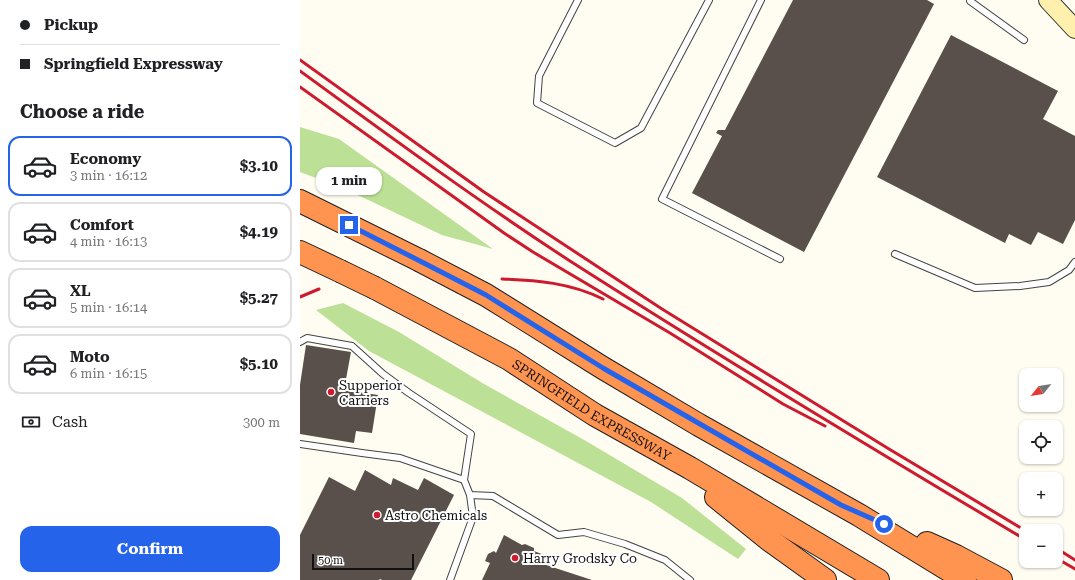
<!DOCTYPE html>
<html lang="en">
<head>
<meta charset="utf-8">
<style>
  body { margin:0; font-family:"Roboto Serif",serif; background:#f2f2f2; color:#202124; height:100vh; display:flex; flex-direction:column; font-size:15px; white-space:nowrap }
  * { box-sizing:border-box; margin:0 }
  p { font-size:13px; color:#757577 }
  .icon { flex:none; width:22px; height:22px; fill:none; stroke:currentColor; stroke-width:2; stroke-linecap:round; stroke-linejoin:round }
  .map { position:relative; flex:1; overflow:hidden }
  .drawer { display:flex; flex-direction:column; background:#fff; width:300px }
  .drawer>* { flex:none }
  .banner { display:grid; align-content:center; height:88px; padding:0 20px; background:#fff }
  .needle { width:26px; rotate:240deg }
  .controls { position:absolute; left:719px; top:368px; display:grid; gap:8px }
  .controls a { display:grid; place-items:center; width:44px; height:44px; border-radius:8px; background:#fff; box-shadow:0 1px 3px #0004; font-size:20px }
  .scale { position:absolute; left:12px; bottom:10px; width:102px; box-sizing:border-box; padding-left:4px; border:2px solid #101010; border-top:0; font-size:11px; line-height:14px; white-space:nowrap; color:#101010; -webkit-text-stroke:3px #fff; paint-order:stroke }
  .end { position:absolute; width:18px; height:18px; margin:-9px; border:5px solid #2563eb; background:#fff; box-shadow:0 0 0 2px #fff }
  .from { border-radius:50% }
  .bubble { position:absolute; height:28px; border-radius:12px; background:#fff; box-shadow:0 1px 3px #0004; font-size:13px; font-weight:700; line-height:28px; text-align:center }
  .banner b { display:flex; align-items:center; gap:14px; height:38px; font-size:15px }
  .banner b+b { border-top:1px solid #e0e0e0 }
  .banner i { width:10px; height:10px; background:#202124 }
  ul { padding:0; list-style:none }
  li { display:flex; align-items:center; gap:12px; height:60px; margin:0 8px 6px; padding:0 12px; border:2px solid #e0e0e0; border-radius:12px }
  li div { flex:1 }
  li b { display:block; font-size:15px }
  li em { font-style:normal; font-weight:700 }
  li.current { border-color:#2563eb }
  li>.icon { width:36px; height:36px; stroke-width:1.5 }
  h2 { padding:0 20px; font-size:18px; line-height:48px }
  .pay { display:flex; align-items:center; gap:10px; height:44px; padding:0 20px; font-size:15px }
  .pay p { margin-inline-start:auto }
  .action { display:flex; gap:8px; margin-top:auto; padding:8px 20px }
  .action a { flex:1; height:46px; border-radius:12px; background:#2563eb; color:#fff; font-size:16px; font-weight:700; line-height:46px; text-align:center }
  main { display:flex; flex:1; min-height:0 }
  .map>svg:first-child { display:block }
  .forest { fill:#bce095 }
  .building { fill:#594f4b }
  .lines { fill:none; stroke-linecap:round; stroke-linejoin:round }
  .service-casing { stroke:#434343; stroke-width:8 }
  .secondary-casing { stroke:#323232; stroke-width:20 }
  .motorway-casing { stroke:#212121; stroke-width:24 }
  .service { stroke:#fff; stroke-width:6 }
  .secondary { stroke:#fff0ad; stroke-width:18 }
  .motorway { stroke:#ff9350; stroke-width:22 }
  .rail { stroke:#cd1a2f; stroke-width:3 }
  .motorway-bridge-casing { stroke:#212121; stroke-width:24; stroke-linecap:butt }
  .motorway-bridge { stroke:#ff9350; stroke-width:22 }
  .route { stroke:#2563eb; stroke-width:5 }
  .poi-dot { fill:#cd1a2f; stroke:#fff; stroke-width:1.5 }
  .labels { text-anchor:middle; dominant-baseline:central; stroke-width:4; stroke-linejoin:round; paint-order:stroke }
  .poi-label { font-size:13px; fill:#101010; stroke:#fff; text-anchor:start }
  .street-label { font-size:13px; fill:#101010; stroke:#fff }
</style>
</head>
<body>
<main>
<section class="drawer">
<div class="banner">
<b><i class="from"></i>Pickup</b>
<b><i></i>Springfield Expressway</b>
</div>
<h2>Choose a ride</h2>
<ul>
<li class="current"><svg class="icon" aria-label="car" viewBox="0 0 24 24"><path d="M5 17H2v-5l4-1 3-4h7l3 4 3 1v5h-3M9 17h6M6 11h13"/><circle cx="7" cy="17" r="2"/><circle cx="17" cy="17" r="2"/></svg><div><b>Economy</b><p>3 min · 16:12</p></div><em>$3.10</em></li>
<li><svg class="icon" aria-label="car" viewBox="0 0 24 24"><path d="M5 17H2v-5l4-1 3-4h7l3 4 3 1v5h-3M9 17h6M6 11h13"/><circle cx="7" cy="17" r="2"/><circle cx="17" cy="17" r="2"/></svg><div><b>Comfort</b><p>4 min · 16:13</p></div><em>$4.19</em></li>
<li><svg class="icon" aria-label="car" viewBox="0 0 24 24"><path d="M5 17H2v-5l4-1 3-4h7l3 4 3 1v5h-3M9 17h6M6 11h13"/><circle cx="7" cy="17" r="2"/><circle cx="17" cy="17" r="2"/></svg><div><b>XL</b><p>5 min · 16:14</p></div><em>$5.27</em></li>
<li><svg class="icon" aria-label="car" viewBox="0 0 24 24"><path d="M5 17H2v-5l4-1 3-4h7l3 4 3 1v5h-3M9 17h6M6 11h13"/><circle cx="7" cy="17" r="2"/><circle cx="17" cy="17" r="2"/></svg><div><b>Moto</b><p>6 min · 16:15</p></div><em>$5.10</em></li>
</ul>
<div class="pay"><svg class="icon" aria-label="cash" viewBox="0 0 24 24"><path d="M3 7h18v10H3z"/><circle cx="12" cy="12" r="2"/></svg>Cash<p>300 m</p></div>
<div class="action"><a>Confirm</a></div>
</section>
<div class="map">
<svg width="775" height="580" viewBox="0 0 775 580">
  <rect width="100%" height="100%" fill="#fffcf2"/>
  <path class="forest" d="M0,127L39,139L193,249L142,235L43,188L0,172Z
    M43,303L99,332L184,384L286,441L382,498L446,549L438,559L351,502L69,351L16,310Z"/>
  <path class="building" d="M493,0H627L634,4L504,252L392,193L422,136L416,133L418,130H425Z
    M651,35L758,91L743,119L775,136V220L763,244L738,232L731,245L709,234L705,243L577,177Z
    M6,345L51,352L44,390L78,395L72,433L56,431L54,443L0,434V385Z
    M65,470L91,485L93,478L118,490L124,478L154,495L111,580H82L80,579L79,580H0V535L29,477L55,491Z
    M204,535L222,545L225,544L234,548V551L244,555L240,563L292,580H182L190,563L185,561L188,554L194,551L196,553Z"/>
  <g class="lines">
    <g class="service-casing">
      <path id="service" d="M278,0L239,76L237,103L315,143L341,128L409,0
        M461,0L362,199L480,259
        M670,0V1L724,40
        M595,254L675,288L720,286L749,282L769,270L775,262
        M0,342L7,338L52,346L83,374L109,393L171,434L164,480
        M0,444L62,453L100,458L164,480L170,495L173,517L150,580
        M170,495L193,496L258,535L284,532L325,544L365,560L390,580"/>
    </g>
    <g class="secondary-casing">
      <path id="secondary" d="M748,0L775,29"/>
    </g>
    <g class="motorway-casing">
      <g id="motorway">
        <path d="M0,201L119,260"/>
        <path d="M0,252L40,271"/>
        <path d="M163,283L186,295L303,368L399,425L559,515L665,580"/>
        <path id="s1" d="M75,288L209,359L295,415L390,468L578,580"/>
        <path d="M416,497L468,539L525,580"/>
        <path d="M627,543L656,556L701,580"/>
      </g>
    </g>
    <use href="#service" class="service"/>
    <use href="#secondary" class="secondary"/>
    <use href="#motorway" class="motorway"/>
    <path class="rail" d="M0,60L184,192L362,309L589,449L726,531
      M0,71C89,136 178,201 270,261C420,357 573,449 726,540
      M0,87L158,200L204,233L233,252L370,333L483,404L525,426
      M202,279C236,280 271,283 303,299
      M0,297L19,289
      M756,548L775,560
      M756,558L775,569"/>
    <g class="motorway-bridge-casing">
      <path id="motorway-bridge" d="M119,260L163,283
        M40,271L75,288"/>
    </g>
    <use href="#motorway-bridge" class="motorway-bridge"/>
  </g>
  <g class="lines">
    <path class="route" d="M49,225L118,260L186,295L303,368L400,424L541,505L584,524"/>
  </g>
  <g class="poi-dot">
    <circle cx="31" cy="392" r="4"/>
    <circle cx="77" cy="515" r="4"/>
    <circle cx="215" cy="558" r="4"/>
  </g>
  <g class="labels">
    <g class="poi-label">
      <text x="39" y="385">Supperior<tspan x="39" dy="15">Carriers</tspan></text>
      <text x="85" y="515">Astro Chemicals</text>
      <text x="223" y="558">Harry Grodsky Co</text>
    </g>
    <g class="street-label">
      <text stroke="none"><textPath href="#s1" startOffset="249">SPRINGFIELD EXPRESSWAY</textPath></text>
    </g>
  </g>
</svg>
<div class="controls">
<a><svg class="needle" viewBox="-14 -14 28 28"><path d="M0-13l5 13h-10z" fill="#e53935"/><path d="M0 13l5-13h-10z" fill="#757577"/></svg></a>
<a><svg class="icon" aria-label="locate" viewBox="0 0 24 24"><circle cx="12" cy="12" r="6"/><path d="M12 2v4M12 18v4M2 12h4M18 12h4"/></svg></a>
<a>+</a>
<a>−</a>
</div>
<div class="scale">50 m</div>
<i class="end from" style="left:584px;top:524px"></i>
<i class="end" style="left:49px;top:225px"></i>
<div class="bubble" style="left:16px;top:167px;width:66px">1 min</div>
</div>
</main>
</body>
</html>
